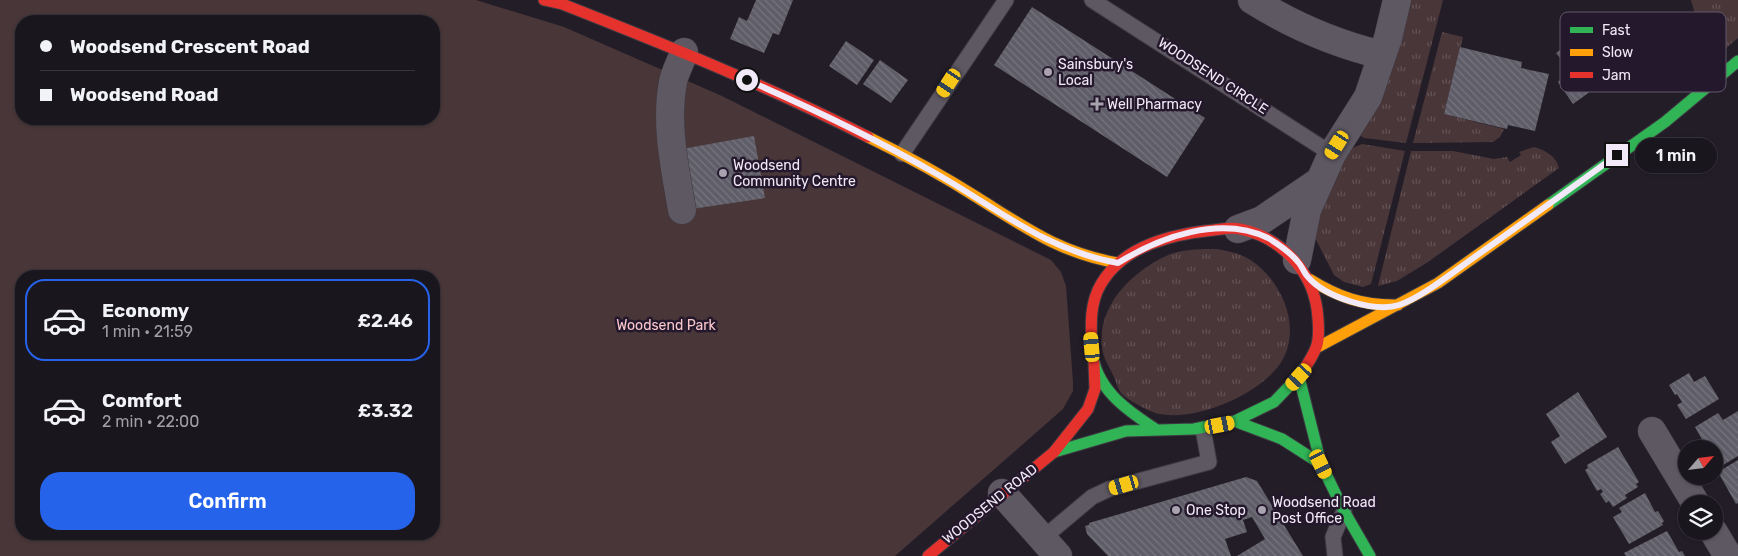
<!DOCTYPE html>
<html lang="en">
<head>
<meta charset="utf-8">
<style>
  body { margin:0; font-family:Rubik,sans-serif; background:#27232b; color:#f1f3f6; height:100vh; display:flex; flex-direction:column; font-size:19px; white-space:nowrap }
  * { box-sizing:border-box; margin:0 }
  p { font-size:16px; color:#9f9fa4 }
  .icon { flex:none; width:28px; height:28px; fill:none; stroke:currentColor; stroke-width:2; stroke-linecap:round; stroke-linejoin:round }
  .map { position:relative; flex:1; overflow:hidden }
  .details { position:absolute; left:15px; top:270px; width:425px; height:270px; display:flex; flex-direction:column; background:#1a161e; border-radius:20px; box-shadow:0 1px 4px #0004,0 0 0 1px #38353c }
  .details>* { flex:none }
  .hud { position:absolute; left:15px; top:15px; width:425px; height:110px; border-radius:20px; box-shadow:0 1px 4px #0004,0 0 0 1px #38353c; display:grid; align-content:center; height:110px; padding:0 25px; background:#1a161e }
  .needle { width:32px; rotate:62deg }
  .controls { position:absolute; left:1678px; top:440px; display:grid; gap:10px }
  .controls a { display:grid; place-items:center; width:45px; height:45px; border-radius:50%; background:#1a161e; box-shadow:0 1px 4px #0004,0 0 0 1px #38353c; font-size:25px }
  .end { position:absolute; width:22px; height:22px; margin:-11px; border:6px solid #f1e9f7; background:#111; box-shadow:0 0 0 2px #111 }
  .from { border-radius:50% }
  .bubble { position:absolute; height:35px; border-radius:18px; background:#1a161e; box-shadow:0 1px 4px #0004,0 0 0 1px #38353c; font-size:16px; font-weight:600; line-height:35px; text-align:center }
  .car { position:absolute; width:15px; height:30px; margin:-15px -8px; border-radius:6px; box-shadow:0 0 4px 1px #0007; background:linear-gradient(#f5c518 24%,#345 0 40%,#f5c518 0 76%,#345 0 86%,#f5c518 0) }
  .hud b { display:flex; align-items:center; gap:18px; height:48px; font-size:19px }
  .hud b+b { border-top:1px solid #38353c }
  .hud i { width:12px; height:12px; background:#f1f3f6 }
  ul { padding:9px 0 0; list-style:none }
  li { display:flex; align-items:center; gap:15px; height:82px; margin:0 10px 8px; padding:0 15px; border:2px solid transparent; border-radius:20px }
  li div { flex:1 }
  li b { display:block; font-size:19px }
  li em { font-style:normal; font-weight:600 }
  li.selected { border-color:#2563eb }
  li>.icon { width:45px; height:45px; stroke-width:1.5 }
  .action { display:flex; gap:10px; margin-top:auto; padding:10px 25px }
  .action a { flex:1; height:58px; border-radius:20px; background:#2563eb; color:#fff; font-size:20px; font-weight:600; line-height:58px; text-align:center }
  .map>svg:first-child { display:block }
  .grass { fill:url(#grass-tufts) }
  .green { fill:#493638; fill-rule:evenodd }
  .building { fill:url(#building-back-hatch) }
  .lines { fill:none; stroke-linecap:round; stroke-linejoin:round }
  .lane-casing { stroke:#3e3a42; stroke-width:17 }
  .street-casing { stroke:#3e3a42; stroke-width:29 }
  .fast-casing { stroke:#3e3a42; stroke-width:13 }
  .slow-casing { stroke:#3e3a42; stroke-width:13 }
  .jam-casing { stroke:#3e3a42; stroke-width:13 }
  .lane { stroke:#5e5862; stroke-width:15 }
  .street { stroke:#5e5862; stroke-width:28 }
  .fast { stroke:#30b455; stroke-width:11 }
  .slow { stroke:#ff9f0a; stroke-width:11 }
  .jam { stroke:#e5322d; stroke-width:11 }
  .route { stroke:#f1e9f7; stroke-width:6 }
  .poi-dot { fill:#a9a2af; stroke:#24182d; stroke-width:2 }
  .labels { text-anchor:middle; dominant-baseline:central; stroke-width:5; stroke-linejoin:round; paint-order:stroke }
  .poi-label { font-size:14px; fill:#f1e9f7; stroke:#24182d; text-anchor:start }
  .street-label { font-size:14px; fill:#f1e9f7; stroke:#24182d }
  .park-label { font-size:14px; fill:#fac8cb; stroke:#24182d }
  .key { fill:#24182d; stroke:#62576a; stroke-width:1 }
  .key-label { font-size:14px; fill:#f1e9f7 }
</style>
</head>
<body>
<div class="map">
<svg width="1738" height="556" viewBox="0 0 1738 556">
  <defs>
    <pattern id="grass-tufts" width="24" height="20" patternUnits="userSpaceOnUse" patternTransform="scale(1.25)"><rect width="24" height="20" fill="#493638"/><path d="M3 7l-1-3M5 7V3M7 7l1-3M15 17l-1-3M17 17v-4M19 17l1-3" fill="none" stroke="#645356"/></pattern>
    <pattern id="building-back-hatch" width="6" height="6" patternUnits="userSpaceOnUse" patternTransform="scale(1.25)"><rect width="6" height="6" fill="#5f5d67"/><path d="M-1 5l2 2M0 0l6 6M5-1l2 2" fill="none" stroke="#76747e"/></pattern>
  </defs>
  <rect width="100%" height="100%" fill="#231d28"/>
  <path class="grass" d="M1404,0H1443L1406,143L1364,138L1359,135Z
    M1691,0H1738V38L1709,62Z
    M1442,32L1463,37L1444,114L1504,129L1500,137L1493,142L1413,143Z
    M1362,144L1405,151L1371,284L1363,287L1344,282L1334,275L1311,230L1316,209L1350,149Z
    M1534,147C1545,150 1556,156 1559,168L1428,262L1397,281L1378,286L1411,151H1453L1494,159L1507,157L1510,162L1521,155L1519,152Z
    M1217,249C1229,251 1242,254 1252,261C1283,282 1303,330 1280,364C1258,395 1197,421 1159,414C1152,413 1128,400 1123,395C1118,391 1116,380 1113,375C1109,366 1102,356 1102,347C1097,305 1133,271 1168,255C1183,249 1201,249 1217,249Z"/>
  <path class="green" d="M0,0H476L564,27L722,96L1051,260L1061,272L1066,286L1073,382V391L1063,409L895,556H0ZM21,21H434V119H21ZM21,276H434V534H21Z"/>
  <path class="building" d="M756,0H793L779,35L773,33L764,53L730,39L739,17L747,21Z
    M1032,7L1205,118L1167,177L994,65Z
    M1663,12L1675,44L1634,59L1622,27Z
    M1590,23L1599,34L1605,29L1622,51L1617,54L1623,62L1620,64L1623,68L1573,104L1558,82L1567,73L1562,66L1565,64L1556,53L1573,41L1571,38Z
    M846,41L874,60L857,85L829,66Z
    M1460,47L1522,62L1521,68L1549,74L1535,131L1508,125L1507,129L1444,114Z
    M880,60L908,80L891,103L863,84Z
    M754,136L765,198L692,209L682,149Z
    M1689,373L1694,382L1705,376L1719,399L1686,419L1677,405L1682,402L1677,394L1675,395L1669,385Z
    M1578,392L1607,437L1565,464L1551,442L1560,436L1546,414Z
    M1738,411V456L1720,467L1714,462V449H1710L1706,442L1704,443L1695,427L1718,413L1723,420Z
    M1618,447L1639,482L1636,484L1638,487L1625,495L1627,498L1613,507L1609,501L1606,503L1600,494L1603,492L1601,489L1597,491L1585,470L1588,468L1587,465Z
    M1738,460V503L1736,504L1718,472Z
    M1246,477L1257,481L1303,556H1237L1265,539L1252,517L1243,520L1247,532L1225,539L1231,556H1108L1087,534L1085,526L1089,525V523Z
    M1645,493L1655,512L1658,511L1664,521L1662,523L1663,525L1629,544L1613,517L1622,512L1619,508Z
    M1667,531L1679,552L1682,551L1685,556H1626L1624,553Z"/>
  <g class="lines">
    <g class="lane-casing">
      <path id="lane" d="M1092,0L1332,154
        M902,154L1006,0
        M1042,539L1092,497L1109,489L1209,462L1203,429
        M1335,556L1333,537L1344,511"/>
    </g>
    <g class="street-casing">
      <path id="street" d="M1252,0C1292,25 1336,44 1382,55
        M682,210C675,168 665,125 673,82C675,72 681,62 684,52
        M1238,229L1262,220L1318,182
        M1297,260L1307,210L1332,154L1368,97L1388,38L1397,0
        M1652,431L1696,504
        M1002,493L1058,556
        M1713,531L1728,556"/>
    </g>
    <g class="fast-casing">
      <path id="fast" d="M1548,205L1665,122L1738,61
        M1092,350C1095,388 1125,409 1154,428
        M1299,377L1321,464L1344,511L1370,556
        M1237,422L1282,439L1321,464
        M1054,452L1126,431L1194,429L1235,421L1274,402L1300,375"/>
    </g>
    <g class="slow-casing">
      <path id="slow" d="M868,137C905,155 942,175 978,198C1026,228 1060,253 1118,263
        M1309,279C1338,297 1363,306 1398,305
        M1318,347L1438,283L1548,205"/>
    </g>
    <g class="jam-casing">
      <path id="jam" d="M544,0L562,4C666,45 768,86 868,137
        M1092,350C1091,328 1089,304 1101,284C1124,245 1173,234 1214,230C1222,229 1232,227 1240,229C1280,237 1311,269 1317,309C1321,342 1319,348 1300,375
        M928,556L1054,452L1088,409L1095,389L1094,363"/>
    </g>
    <use href="#lane" class="lane"/>
    <use href="#street" class="street"/>
    <use href="#fast" class="fast"/>
    <use href="#slow" class="slow"/>
    <use href="#jam" class="jam"/>
  </g>
  <g class="lines">
    <path class="route" d="M747,80C811,108 874,138 935,173C997,208 1045,250 1118,263C1160,237 1220,215 1268,238C1277,243 1292,254 1298,262C1302,266 1304,273 1308,277C1325,297 1375,313 1399,305C1421,298 1456,270 1476,256C1523,223 1570,189 1617,155"/>
  </g>
  <g class="poi-dot">
    <circle cx="1048" cy="72" r="5"/>
    <path d="M1094.5 96.5h5v5h5v5h-5v5h-5v-5h-5v-5h5z"/>
    <circle cx="723" cy="173" r="5"/>
    <circle cx="1176" cy="510" r="5"/>
    <circle cx="1262" cy="510" r="5"/>
  </g>
  <g class="labels">
    <g class="poi-label">
      <text x="1058" y="64">Sainsbury's<tspan x="1058" dy="16">Local</tspan></text>
      <text x="1107" y="104">Well Pharmacy</text>
      <text x="733" y="165">Woodsend<tspan x="733" dy="16">Community Centre</tspan></text>
      <text x="1272" y="502">Woodsend Road<tspan x="1272" dy="16">Post Office</tspan></text>
      <text x="1186" y="510">One Stop</text>
    </g>
    <g class="street-label">
      <text transform="translate(1213 76) rotate(33)">WOODSEND CIRCLE</text>
      <text transform="translate(990 504) rotate(-39)">WOODSEND ROAD</text>
    </g>
    <g class="park-label">
      <text x="666" y="325">Woodsend Park</text>
    </g>
  </g>
  <rect x="1560" y="12" width="166" height="80" rx="8" class="key"/>
  <rect x="1570" y="27" width="23" height="6" fill="#30b455"/>
  <rect x="1570" y="49" width="23" height="7" fill="#ff9f0a"/>
  <rect x="1570" y="72" width="23" height="6" fill="#e5322d"/>
  <g class="key-label">
    <text x="1602" y="35">Fast</text>
    <text x="1602" y="57">Slow</text>
    <text x="1602" y="80">Jam</text>
  </g>
</svg>
<div class="controls">
<a><svg class="needle" viewBox="-14 -14 28 28"><path d="M0-13l5 13h-10z" fill="#e53935"/><path d="M0 13l5-13h-10z" fill="#9f9fa4"/></svg></a>
<a><svg class="icon" aria-label="layers" viewBox="0 0 24 24"><path d="M12 4l9 5-9 5-9-5zM3 14l9 5 9-5"/></svg></a>
</div>
<i class="end from" style="left:747px;top:80px"></i>
<i class="end" style="left:1617px;top:155px"></i>
<div class="bubble" style="left:1635px;top:138px;width:82px">1 min</div>
<i class="car" style="left:949px;top:83px;rotate:213deg"></i>
<i class="car" style="left:1337px;top:145px;rotate:212deg"></i>
<i class="car" style="left:1092px;top:347px;rotate:355deg"></i>
<i class="car" style="left:1299px;top:377px;rotate:222deg"></i>
<i class="car" style="left:1220px;top:425px;rotate:79deg"></i>
<i class="car" style="left:1321px;top:464px;rotate:154deg"></i>
<i class="car" style="left:1124px;top:485px;rotate:254deg"></i>
<div class="hud">
<b><i class="from"></i>Woodsend Crescent Road</b>
<b><i></i>Woodsend Road</b>
</div>
<section class="details">
<ul>
<li class="selected"><svg class="icon" aria-label="car" viewBox="0 0 24 24"><path d="M5 17H2v-5l4-1 3-4h7l3 4 3 1v5h-3M9 17h6M6 11h13"/><circle cx="7" cy="17" r="2"/><circle cx="17" cy="17" r="2"/></svg><div><b>Economy</b><p>1 min · 21:59</p></div><em>£2.46</em></li>
<li><svg class="icon" aria-label="car" viewBox="0 0 24 24"><path d="M5 17H2v-5l4-1 3-4h7l3 4 3 1v5h-3M9 17h6M6 11h13"/><circle cx="7" cy="17" r="2"/><circle cx="17" cy="17" r="2"/></svg><div><b>Comfort</b><p>2 min · 22:00</p></div><em>£3.32</em></li>
</ul>
<div class="action"><a>Confirm</a></div>
</section>
</div>
</body>
</html>
